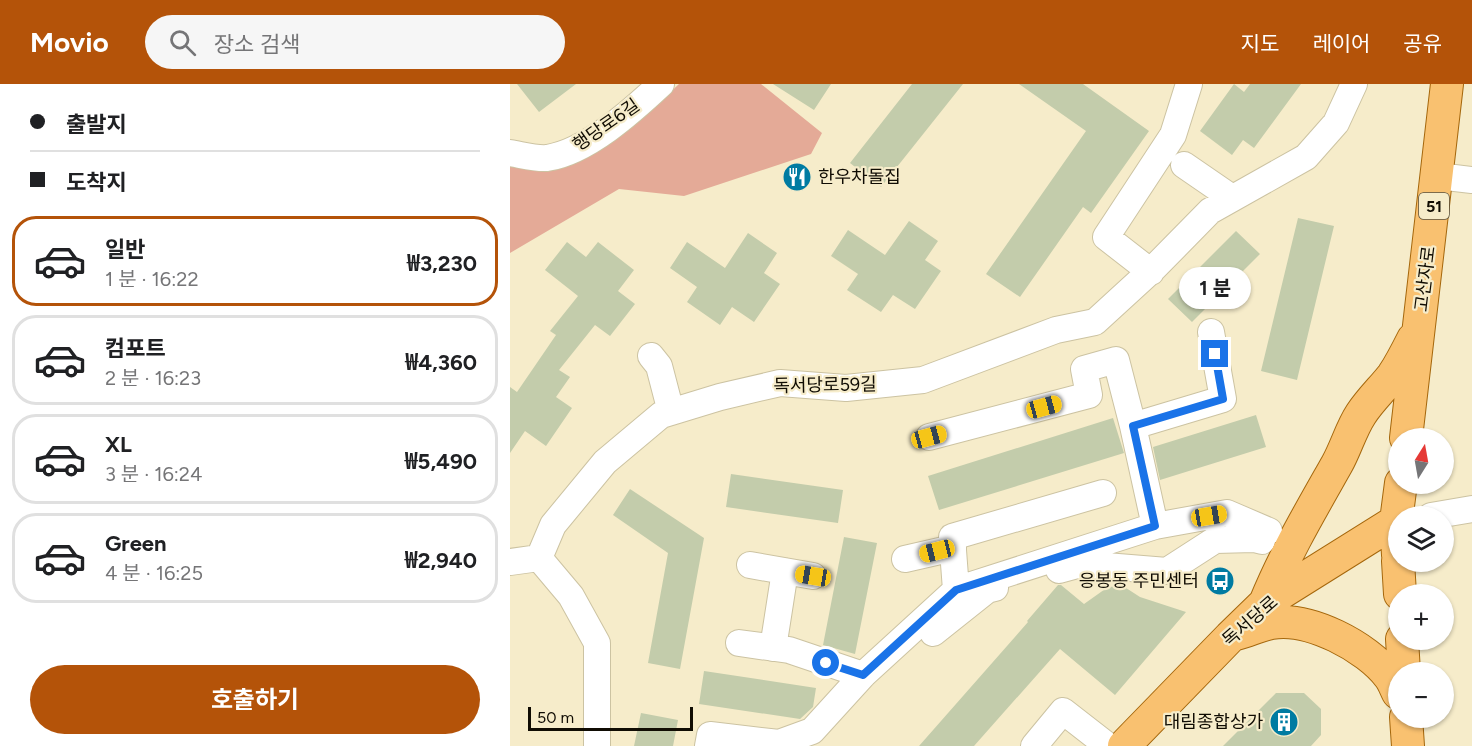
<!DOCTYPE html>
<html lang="ko">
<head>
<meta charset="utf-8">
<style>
  body { margin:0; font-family:Figtree,"Noto Sans KR",sans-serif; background:#f6f6f6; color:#202124; height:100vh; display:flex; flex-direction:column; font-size:22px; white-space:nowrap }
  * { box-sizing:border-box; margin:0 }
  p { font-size:20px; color:#757577 }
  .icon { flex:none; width:33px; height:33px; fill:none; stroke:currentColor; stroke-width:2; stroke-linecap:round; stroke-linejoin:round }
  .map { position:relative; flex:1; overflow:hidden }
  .drawer { display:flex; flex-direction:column; background:#fff; width:510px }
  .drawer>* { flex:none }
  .top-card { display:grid; align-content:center; height:132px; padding:0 30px; background:#fff }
  .needle { width:39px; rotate:11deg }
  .controls { position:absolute; left:878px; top:344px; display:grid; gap:12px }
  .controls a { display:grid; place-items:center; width:66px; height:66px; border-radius:50%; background:#fff; box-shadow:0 2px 4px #0004; font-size:30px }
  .scale { position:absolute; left:18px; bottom:15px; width:165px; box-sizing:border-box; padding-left:6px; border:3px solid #100c03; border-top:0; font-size:16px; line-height:21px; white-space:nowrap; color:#100c03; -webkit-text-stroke:4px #f6ecca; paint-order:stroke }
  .end { position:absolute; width:27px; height:27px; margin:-14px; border:8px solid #1a73e8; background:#fff; box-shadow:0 0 0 3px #fff }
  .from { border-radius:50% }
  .bubble { position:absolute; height:42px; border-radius:21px; background:#fff; box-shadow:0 2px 4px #0004; font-size:20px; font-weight:700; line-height:42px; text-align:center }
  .car { position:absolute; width:18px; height:36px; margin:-18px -9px; border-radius:8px; box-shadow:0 0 4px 2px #0007; background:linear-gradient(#f5c518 24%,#345 0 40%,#f5c518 0 76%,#345 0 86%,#f5c518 0) }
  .top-card b { display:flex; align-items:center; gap:21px; height:57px; font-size:22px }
  .top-card b+b { border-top:2px solid #e0e0e0 }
  .top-card i { width:15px; height:15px; background:#202124 }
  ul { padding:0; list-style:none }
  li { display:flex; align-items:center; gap:18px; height:90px; margin:0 12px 9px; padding:0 18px; border:3px solid #e0e0e0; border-radius:24px }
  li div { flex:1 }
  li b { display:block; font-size:22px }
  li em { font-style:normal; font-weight:700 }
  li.selected { border-color:#b45309 }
  li>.icon { width:54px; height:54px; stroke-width:1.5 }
  .button { display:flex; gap:12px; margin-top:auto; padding:12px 30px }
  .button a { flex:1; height:69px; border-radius:36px; background:#b45309; color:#fff; font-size:24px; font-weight:700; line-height:69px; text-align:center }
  header { display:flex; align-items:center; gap:36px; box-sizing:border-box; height:84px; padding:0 30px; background:#b45309; color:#fff }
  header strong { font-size:28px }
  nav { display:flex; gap:33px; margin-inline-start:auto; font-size:21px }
  .search { width:420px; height:54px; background:#f6f6f6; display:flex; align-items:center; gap:15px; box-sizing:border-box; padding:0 21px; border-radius:33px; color:#757577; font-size:22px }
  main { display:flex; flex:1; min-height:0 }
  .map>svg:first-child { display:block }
  .forest { fill:#e4aa97 }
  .building { fill:#c3ccab }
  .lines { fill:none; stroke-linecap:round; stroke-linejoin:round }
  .minor-casing { stroke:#ccc3a2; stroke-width:28 }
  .major-casing { stroke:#a5670c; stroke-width:34 }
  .minor { stroke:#fff; stroke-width:26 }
  .major { stroke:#f9c170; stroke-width:32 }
  .route { stroke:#1a73e8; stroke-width:8 }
  .labels { text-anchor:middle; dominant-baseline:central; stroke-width:4.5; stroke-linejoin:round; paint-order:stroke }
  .shield { fill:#f6ecca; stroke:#554f3f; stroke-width:1.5 }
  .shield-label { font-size:16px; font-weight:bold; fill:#100c03 }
  .street-label { font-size:18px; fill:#100c03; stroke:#f6ecca }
  .poi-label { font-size:18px; fill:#100c03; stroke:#f6ecca; text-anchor:end }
</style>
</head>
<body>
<header>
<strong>Movio</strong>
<div class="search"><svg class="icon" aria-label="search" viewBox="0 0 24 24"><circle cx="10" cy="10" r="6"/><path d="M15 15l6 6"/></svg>장소 검색</div>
<nav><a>지도</a><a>레이어</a><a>공유</a></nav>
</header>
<main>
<section class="drawer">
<div class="top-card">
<b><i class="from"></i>출발지</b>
<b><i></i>도착지</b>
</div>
<ul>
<li class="selected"><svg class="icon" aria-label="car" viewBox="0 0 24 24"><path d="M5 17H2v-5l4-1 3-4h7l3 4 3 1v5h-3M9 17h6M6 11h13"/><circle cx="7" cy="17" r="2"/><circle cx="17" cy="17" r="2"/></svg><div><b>일반</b><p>1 분 · 16:22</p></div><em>₩3,230</em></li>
<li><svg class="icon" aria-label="car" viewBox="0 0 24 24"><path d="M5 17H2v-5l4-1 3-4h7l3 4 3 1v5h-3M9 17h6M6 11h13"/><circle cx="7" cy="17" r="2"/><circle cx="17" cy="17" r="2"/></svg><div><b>컴포트</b><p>2 분 · 16:23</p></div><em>₩4,360</em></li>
<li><svg class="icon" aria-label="car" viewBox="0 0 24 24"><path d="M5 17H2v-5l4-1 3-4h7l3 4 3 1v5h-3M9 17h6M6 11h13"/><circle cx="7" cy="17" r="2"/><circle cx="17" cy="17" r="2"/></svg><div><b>XL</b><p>3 분 · 16:24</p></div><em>₩5,490</em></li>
<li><svg class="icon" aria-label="car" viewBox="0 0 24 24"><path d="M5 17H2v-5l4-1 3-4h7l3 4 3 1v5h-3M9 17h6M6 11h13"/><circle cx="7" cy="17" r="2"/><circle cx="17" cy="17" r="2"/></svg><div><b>Green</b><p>4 분 · 16:25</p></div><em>₩2,940</em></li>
</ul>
<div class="button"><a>호출하기</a></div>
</section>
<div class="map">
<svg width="962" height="662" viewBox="0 0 962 662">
  <rect width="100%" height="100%" fill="#f6ecca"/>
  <path class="forest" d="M169,0H251L312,49L301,70L174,112L109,105L0,169V77C12,79 29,86 41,84C89,78 135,32 169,0Z"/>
  <path class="building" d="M7,0H66L29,28Z
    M263,0H321L304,26Z
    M402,0H453L371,103L340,79Z
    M509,0H573L639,47L581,129L573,123L510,213L476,190L576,47Z
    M724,0L734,8L740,0H791L744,64L733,56L722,71L690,47Z
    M788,134L824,142L787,296L751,287Z
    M399,137L428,157L415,176L431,187L405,225L383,211L371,228L337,206L348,190L321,172L338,146L375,171Z
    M726,147L750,170L682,238L658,215Z
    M238,149L267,169L254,189L270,200L244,238L222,223L210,241L177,218L187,203L160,184L177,158L215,184Z
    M57,158L76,173L88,158L124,186L108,207L125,220L100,252L85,241L49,286L60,293L46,313L62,324L36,362L15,347L0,369V303L7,308L46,251L40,247L68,212L35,186Z
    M746,331L756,363L650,396L643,363Z
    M603,334L614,369L429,426L418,392Z
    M221,390L333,406L328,439L216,423Z
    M120,405L194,454L170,585L138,579L158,469L103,431Z
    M334,453L367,459L345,570L313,561Z
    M548,501H551L574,520L598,503L613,502L630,513L676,528L605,611L550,565L464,662H409L518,538L517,537Z
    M194,587L306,604L303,623L290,635L189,620Z
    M766,609H794L811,625V651L801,662H713Z
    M131,629L168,636L163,662H124Z"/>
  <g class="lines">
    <g class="minor-casing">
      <path id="minor" d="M0,69C12,71 26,75 37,74C77,68 122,27 151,0
        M674,81L722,114
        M928,92L962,96
        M641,188L596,153L663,51L679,0
        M141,272L149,282L161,328
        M623,342L713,315L701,248
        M419,353L579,311L574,285L606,276L623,342L645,442
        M921,432L962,425
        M395,475L443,464
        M0,478L29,474
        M240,481L303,492
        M549,486L571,480L657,487L705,456L744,455L752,457
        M446,506L442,453L593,409
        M423,549L477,506L485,504
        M229,559L279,566L353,591
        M263,564L275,487
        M87,662V559L61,512L29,474L43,441L95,378L151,331L210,313L270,299L336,304L413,296L546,246L585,238L644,184L700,127L796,73L826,39L844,0
        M198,662L200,651L269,659L302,647L353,591L446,506L645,442L717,429L759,447
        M524,662L553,627L598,662"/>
    </g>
    <g class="major-casing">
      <path id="major" d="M896,354L937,0
        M888,471L886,437L891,399
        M888,477L890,510
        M755,519C775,470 801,426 827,380C836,364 841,345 851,330C860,316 873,304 883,291C891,279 897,267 903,255
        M726,550C738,547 750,541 761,539C799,532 857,563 879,592C883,597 885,603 888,609
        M892,555L894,588
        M896,633L898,662
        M614,662L720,553L755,519L886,437"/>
    </g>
    <use href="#minor" class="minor"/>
    <use href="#major" class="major"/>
  </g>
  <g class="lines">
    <path class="route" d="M316,579L353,591L446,506L645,442L623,342L713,315L705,270"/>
  </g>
  <defs>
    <g id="restaurant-disc" transform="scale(1.5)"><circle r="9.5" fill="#007ba2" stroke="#f6ecca"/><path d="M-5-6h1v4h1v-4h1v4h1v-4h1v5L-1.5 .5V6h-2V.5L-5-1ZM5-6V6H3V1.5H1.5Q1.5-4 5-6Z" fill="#fff"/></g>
    <g id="bus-disc" transform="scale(1.5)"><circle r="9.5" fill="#007ba2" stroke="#f6ecca"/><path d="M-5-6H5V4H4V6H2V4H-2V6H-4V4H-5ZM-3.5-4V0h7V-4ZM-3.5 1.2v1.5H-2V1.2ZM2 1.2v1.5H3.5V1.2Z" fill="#fff"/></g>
    <g id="building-disc" transform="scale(1.5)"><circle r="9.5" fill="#007ba2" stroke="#f6ecca"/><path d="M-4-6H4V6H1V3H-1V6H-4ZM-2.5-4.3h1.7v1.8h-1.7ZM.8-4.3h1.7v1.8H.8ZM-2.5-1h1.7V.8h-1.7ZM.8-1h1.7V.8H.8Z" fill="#fff"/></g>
  </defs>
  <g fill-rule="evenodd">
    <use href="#restaurant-disc" x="287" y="93"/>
    <use href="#bus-disc" x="710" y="497"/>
    <use href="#building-disc" x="774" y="638"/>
  </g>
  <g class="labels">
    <rect class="shield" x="909" y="109" width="30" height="26" rx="4.5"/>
    <g class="shield-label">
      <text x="924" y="122">51</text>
    </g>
    <g class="street-label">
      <text transform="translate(96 41) rotate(-35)">행당로6길</text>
      <text transform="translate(915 195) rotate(-83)">고산자로</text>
      <text transform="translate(315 301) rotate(-1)">독서당로59길</text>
      <text transform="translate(740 537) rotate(-41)">독서당로</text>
    </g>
    <g class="poi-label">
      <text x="308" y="93" text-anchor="start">한우차돌집</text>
      <text x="689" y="497">응봉동 주민센터</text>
      <text x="753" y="638">대림종합상가</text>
    </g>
  </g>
</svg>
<div class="controls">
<a><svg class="needle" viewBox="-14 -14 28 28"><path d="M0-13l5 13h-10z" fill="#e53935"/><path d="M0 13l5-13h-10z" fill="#757577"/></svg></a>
<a><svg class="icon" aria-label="layers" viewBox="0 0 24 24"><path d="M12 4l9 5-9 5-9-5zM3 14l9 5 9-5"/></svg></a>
<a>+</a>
<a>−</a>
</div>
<div class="scale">50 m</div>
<i class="end from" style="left:316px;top:579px"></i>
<i class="end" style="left:705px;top:270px"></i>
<div class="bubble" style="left:669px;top:183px;width:72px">1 분</div>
<i class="car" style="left:534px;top:323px;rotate:75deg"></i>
<i class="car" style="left:419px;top:353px;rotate:75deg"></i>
<i class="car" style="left:699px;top:432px;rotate:80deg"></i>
<i class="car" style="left:427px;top:467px;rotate:256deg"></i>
<i class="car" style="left:303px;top:492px;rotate:279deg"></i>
</div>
</main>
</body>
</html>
